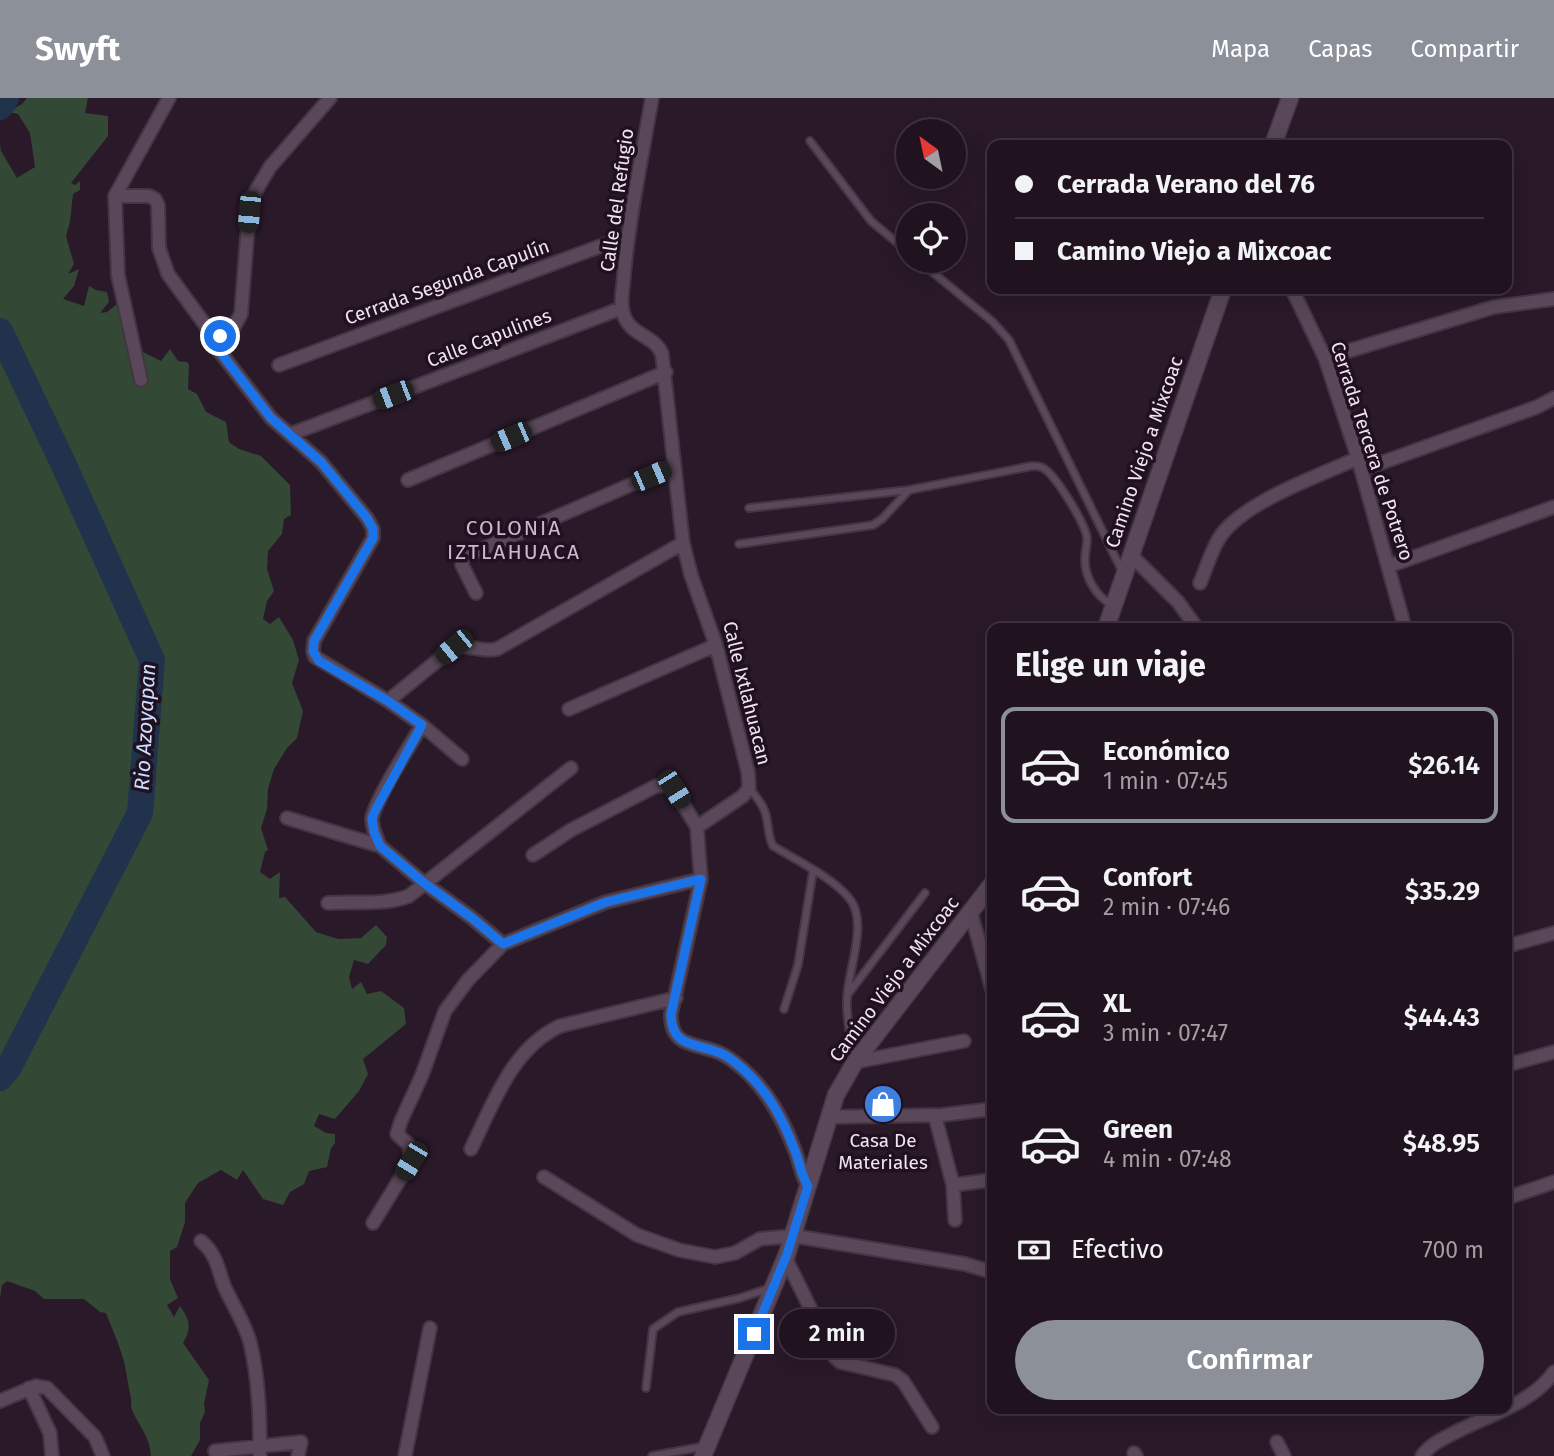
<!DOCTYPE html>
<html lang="es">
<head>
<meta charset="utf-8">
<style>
  body { margin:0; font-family:"Fira Sans",sans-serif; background:#281c28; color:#f1f3f6; height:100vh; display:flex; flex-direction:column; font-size:26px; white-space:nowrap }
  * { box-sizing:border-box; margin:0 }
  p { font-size:23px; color:#a29ea4 }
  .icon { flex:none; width:38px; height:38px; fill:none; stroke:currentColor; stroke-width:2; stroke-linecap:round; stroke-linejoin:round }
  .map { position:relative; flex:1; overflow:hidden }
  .details { position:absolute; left:987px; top:525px; width:525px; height:791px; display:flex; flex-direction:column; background:#20131f; border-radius:14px; box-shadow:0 7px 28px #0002,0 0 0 2px #3d323d }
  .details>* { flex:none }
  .hud { position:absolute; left:987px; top:42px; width:525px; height:154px; border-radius:14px; box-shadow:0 7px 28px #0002,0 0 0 2px #3d323d; display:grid; align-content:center; height:154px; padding:0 28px; background:#20131f }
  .needle { width:46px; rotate:327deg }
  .fabs { position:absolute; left:896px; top:21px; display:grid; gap:14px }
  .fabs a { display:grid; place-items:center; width:70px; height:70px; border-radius:50%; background:#20131f; box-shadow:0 7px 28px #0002,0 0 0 2px #3d323d; font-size:35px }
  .end { position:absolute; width:32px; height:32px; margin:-16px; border:9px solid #1a73e8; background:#fff; box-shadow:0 0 0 4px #fff }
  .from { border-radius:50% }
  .bubble { position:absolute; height:49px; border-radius:24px; background:#20131f; box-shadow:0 7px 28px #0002,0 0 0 2px #3d323d; font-size:23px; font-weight:600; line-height:49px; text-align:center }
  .car { position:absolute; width:21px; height:42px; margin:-21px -10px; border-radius:9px; box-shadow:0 0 5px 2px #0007; background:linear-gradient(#222 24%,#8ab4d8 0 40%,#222 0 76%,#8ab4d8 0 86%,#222 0) }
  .hud b { display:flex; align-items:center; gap:24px; height:66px; font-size:26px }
  .hud b+b { border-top:2px solid #3d323d }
  .hud i { width:18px; height:18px; background:#f1f3f6 }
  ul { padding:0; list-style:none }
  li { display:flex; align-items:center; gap:21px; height:116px; margin:0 14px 10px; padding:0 14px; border:4px solid transparent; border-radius:14px }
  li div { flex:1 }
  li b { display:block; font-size:26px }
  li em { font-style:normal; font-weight:600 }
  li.selected { border-color:#8c9099 }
  li>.icon { width:63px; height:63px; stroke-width:1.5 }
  h2 { padding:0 28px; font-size:32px; line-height:84px }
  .pay { display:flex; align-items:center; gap:18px; height:77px; padding:0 28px; font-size:26px }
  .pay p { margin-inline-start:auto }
  .action { display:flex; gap:14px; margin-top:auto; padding:14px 28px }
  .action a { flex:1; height:80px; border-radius:42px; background:#8c9099; color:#fff; font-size:28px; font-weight:600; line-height:80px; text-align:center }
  header { display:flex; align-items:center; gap:42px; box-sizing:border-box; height:98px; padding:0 35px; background:#8c9099; color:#fff }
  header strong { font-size:33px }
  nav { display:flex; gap:38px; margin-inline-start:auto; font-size:24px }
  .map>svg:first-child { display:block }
  .green { fill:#334835 }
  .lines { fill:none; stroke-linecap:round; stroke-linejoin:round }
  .river { stroke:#21324d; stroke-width:26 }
  .lane-casing { stroke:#433643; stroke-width:10 }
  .street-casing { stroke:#433643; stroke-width:16 }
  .secondary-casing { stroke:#433643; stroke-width:19 }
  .lane { stroke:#5a4759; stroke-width:6 }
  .street { stroke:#5a4759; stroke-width:12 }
  .secondary { stroke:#5a4759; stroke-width:16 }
  .route { stroke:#1a73e8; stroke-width:9 }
  .labels { text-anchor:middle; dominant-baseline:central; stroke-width:7; stroke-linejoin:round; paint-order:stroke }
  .street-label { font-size:19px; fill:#f1e5f0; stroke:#201020 }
  .poi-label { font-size:19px; fill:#f1e5f0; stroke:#201020 }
  .neighbourhood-label { font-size:21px; letter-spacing:2px; fill:#cfb8cd; stroke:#201020 }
  .water-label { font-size:21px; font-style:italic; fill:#cadeff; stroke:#201020 }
</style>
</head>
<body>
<header>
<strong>Swyft</strong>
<nav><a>Mapa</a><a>Capas</a><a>Compartir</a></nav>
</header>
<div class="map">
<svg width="1554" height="1358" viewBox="0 0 1554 1358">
  <rect width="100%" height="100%" fill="#2a1929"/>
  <path class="green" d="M27,0H88L85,15L108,18V38L71,85L75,87L80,83V92L73,96L70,124L66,138L74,166L68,176L79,171L74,188L63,201L84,208L89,188L96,192L107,194L109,204L100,215L107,214L117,206C124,223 120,238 129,255L139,252L161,263L170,251L178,263L187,264L189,267L188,291L197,296L206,314L226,324L229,344L239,351L261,358L290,387L291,417L284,421L282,436L268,453L267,471L274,493L267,503L263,521L270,526L279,519L293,542L299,562L292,585L303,613L297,640L287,650L274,671L268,691L267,711L261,730L268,752L265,754L260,774L270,781L280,774L279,800L285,799L316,834L325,837L339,841L361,840L376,827L387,839L386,847L368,866L354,862L349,879L352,891L361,884L367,896L381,893L404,910L406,926L363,961L368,976L359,993L335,1021L319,1016L314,1028L326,1035L335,1036V1045L331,1050L327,1069L309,1073L304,1086L290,1094L283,1107L263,1101L243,1072L237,1082L221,1072L198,1085L185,1105V1124L177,1149L170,1153V1181L178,1200L167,1207L174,1219L180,1208C190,1222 192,1230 183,1245L209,1282L204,1306L205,1314L200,1325V1342L191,1358H151C150,1339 139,1328 132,1312C130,1307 132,1301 130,1296C128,1286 127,1278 125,1268C121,1250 113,1233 106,1215L100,1214L84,1201H44L35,1193L7,1183L2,1187L0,1200V46L1,53L17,80L35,69L30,35L18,16L8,14L22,6Z"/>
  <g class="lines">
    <path class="river" d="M0,9L6,0
      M0,233L63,365L152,562L140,715L9,969L0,980"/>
    <g class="lane-casing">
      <path id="lane" d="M810,43L871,123L908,154
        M919,163L993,224L1009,242L1123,475
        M749,410L909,392L1032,368C1035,368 1040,368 1043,370C1055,376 1085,425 1087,440C1087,447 1085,455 1085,462C1085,480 1096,498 1112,507
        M739,446L873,427L882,421L909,392
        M749,690C756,698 762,705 765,714C769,725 767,737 773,748C796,762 832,779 849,800C869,823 848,872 847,900C846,921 851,940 855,960
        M848,896L925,795
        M784,911L798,867L813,773
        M646,1290L653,1231L678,1214L740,1200L770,1190
        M652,1358L706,1348"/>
    </g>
    <g class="street-casing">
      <path id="street" d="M169,0L115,98H149L155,101L158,107L159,150L168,176L217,243
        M330,0L270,69L254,96L249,114L241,216L232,232L221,238L217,250L271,320L321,364L367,420L373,431V440L314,543L313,553L315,559L388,603L422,627L462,661
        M652,0C642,59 629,118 624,177C623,191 619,207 625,220C633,238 655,238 662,256L683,445L691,477L716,547L748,674L749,690L743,698L697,729
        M115,98L118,177L141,282
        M1292,191L1325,260L1358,360L1405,530
        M1325,260L1494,209L1554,201
        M279,267L628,138
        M291,336L622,210
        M1361,372L1537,309L1554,300
        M408,382L666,274
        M1131,457L1178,504L1197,530
        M1389,468L1554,409
        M1200,485C1207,469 1212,449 1222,436C1248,402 1319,378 1358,360
        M476,495L462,467V461L466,458L674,368
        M388,603L454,549C469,546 482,555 497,551L683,445
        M569,611L716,547
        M287,720L380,748L424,785L472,820L503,846
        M380,748C377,740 372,730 372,721C374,703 411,646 422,627
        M533,757L571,732L656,688L666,687L674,691L697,729L699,757L701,781L671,916C670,950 697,945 720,955C729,959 736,965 743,971C768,993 783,1021 795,1053C800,1065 801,1077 808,1088
        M328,805C355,803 382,808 409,798L571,670
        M971,815L992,891
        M1507,848L1554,835
        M855,964L964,943
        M1507,967L1554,954
        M935,1018L953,1087L992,1082
        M828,1019L942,1017L992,1011
        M471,1051C493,1006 512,950 560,928L676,900
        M544,1079L637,1137L679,1152L715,1159L735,1155L760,1141L794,1138L965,1166L992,1174
        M953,1087L955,1122
        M1507,1100L1554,1084
        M373,1125L411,1063L409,1047L397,1036L401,1023L422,977L445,913L468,882L503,846L606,804L701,781
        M201,1143C218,1158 217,1170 225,1190C233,1207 245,1226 250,1244C259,1281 260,1320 260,1358
        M787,1156L788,1165L834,1258L840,1264L895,1277L903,1283L932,1329
        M29,1290L50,1335L52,1358
        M0,1303L36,1288L47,1290L95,1339L103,1358
        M1277,1344L1284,1358
        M215,1353L301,1344L298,1358
        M1134,1355L1136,1358
        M405,1358L430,1230
        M1422,1358C1430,1347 1440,1342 1452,1336C1485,1318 1532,1306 1554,1274"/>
    </g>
    <g class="secondary-casing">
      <path id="secondary" d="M1273,47L1290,0
        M1106,530L1223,191
        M703,1358L787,1156L836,997L855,964L992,786"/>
    </g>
    <use href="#lane" class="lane"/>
    <use href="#street" class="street"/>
    <use href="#secondary" class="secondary"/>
  </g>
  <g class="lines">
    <path class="route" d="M220,238L217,250L271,320L321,364L367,420L373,431V440L314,543L313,553L319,563L388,603L422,627L376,711L372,720L374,734L380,748L424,785L472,820L503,846L606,804L701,781L671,916C671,950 697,945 720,955C729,958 736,965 743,971C768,993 783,1021 795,1053C800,1065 801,1077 808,1088L787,1156L754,1236"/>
  </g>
  <defs>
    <g id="shop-disc" transform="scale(2.0125)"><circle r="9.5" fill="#3f7fe0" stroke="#201020"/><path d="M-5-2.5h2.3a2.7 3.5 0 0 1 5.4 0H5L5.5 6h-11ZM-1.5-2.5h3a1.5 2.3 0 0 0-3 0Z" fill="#fff"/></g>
  </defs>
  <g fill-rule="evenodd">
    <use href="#shop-disc" x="883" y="1006"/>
  </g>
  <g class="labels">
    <g class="street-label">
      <text transform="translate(617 102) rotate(-82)">Calle del Refugio</text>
      <text transform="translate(447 184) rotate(-20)">Cerrada Segunda Capulín</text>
      <text transform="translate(489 240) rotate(-21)">Calle Capulines</text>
      <text transform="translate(1372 353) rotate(72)">Cerrada Tercera de Potrero</text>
      <text transform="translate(1144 354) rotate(-71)">Camino Viejo a Mixcoac</text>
      <text transform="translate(747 595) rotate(76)">Calle Ixtlahuacan</text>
      <text transform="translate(894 881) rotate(-53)">Camino Viejo a Mixcoac</text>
    </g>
    <g class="poi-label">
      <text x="883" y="1042">Casa De<tspan x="883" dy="22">Materiales</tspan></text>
    </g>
    <g class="neighbourhood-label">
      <text x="514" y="430">COLONIA<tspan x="514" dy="24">IZTLAHUACA</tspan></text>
    </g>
    <g class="water-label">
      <text transform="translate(145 629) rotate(-87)">Rio Azoyapan</text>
    </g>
  </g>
</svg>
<div class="fabs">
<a><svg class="needle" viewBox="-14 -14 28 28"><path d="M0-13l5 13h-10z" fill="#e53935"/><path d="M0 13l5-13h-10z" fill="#a29ea4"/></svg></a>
<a><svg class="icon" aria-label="locate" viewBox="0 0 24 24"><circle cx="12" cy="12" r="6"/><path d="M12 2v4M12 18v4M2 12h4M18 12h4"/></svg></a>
</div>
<i class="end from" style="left:220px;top:238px"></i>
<i class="end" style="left:754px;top:1236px"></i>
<div class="bubble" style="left:779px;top:1211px;width:116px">2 min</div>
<i class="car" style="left:249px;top:114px;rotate:185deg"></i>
<i class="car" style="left:393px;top:297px;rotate:249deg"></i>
<i class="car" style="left:511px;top:339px;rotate:247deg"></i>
<i class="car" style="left:651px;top:378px;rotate:67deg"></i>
<i class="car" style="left:454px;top:549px;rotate:231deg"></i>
<i class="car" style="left:674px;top:691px;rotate:148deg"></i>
<i class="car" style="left:411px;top:1063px;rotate:211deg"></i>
<div class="hud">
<b><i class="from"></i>Cerrada Verano del 76</b>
<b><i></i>Camino Viejo a Mixcoac</b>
</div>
<section class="details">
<h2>Elige un viaje</h2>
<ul>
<li class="selected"><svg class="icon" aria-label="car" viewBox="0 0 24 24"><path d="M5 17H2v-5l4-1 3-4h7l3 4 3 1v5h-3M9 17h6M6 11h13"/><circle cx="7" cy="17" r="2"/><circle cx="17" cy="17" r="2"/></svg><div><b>Económico</b><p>1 min · 07:45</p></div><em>$26.14</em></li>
<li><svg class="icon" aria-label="car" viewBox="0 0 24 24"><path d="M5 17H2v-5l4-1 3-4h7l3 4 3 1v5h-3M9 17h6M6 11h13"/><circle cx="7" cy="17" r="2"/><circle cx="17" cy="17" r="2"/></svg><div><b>Confort</b><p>2 min · 07:46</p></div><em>$35.29</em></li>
<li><svg class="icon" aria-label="car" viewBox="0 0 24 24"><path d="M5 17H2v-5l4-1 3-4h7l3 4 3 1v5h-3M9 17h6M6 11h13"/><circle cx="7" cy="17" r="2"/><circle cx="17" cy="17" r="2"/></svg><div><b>XL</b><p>3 min · 07:47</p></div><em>$44.43</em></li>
<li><svg class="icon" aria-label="car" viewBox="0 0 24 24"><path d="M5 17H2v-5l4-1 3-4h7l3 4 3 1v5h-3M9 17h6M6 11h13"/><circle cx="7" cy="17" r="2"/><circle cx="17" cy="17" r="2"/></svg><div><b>Green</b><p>4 min · 07:48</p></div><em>$48.95</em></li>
</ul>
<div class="pay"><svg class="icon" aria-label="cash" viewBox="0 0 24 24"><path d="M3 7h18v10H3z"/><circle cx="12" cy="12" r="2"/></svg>Efectivo<p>700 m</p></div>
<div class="action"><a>Confirmar</a></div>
</section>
</div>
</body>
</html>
